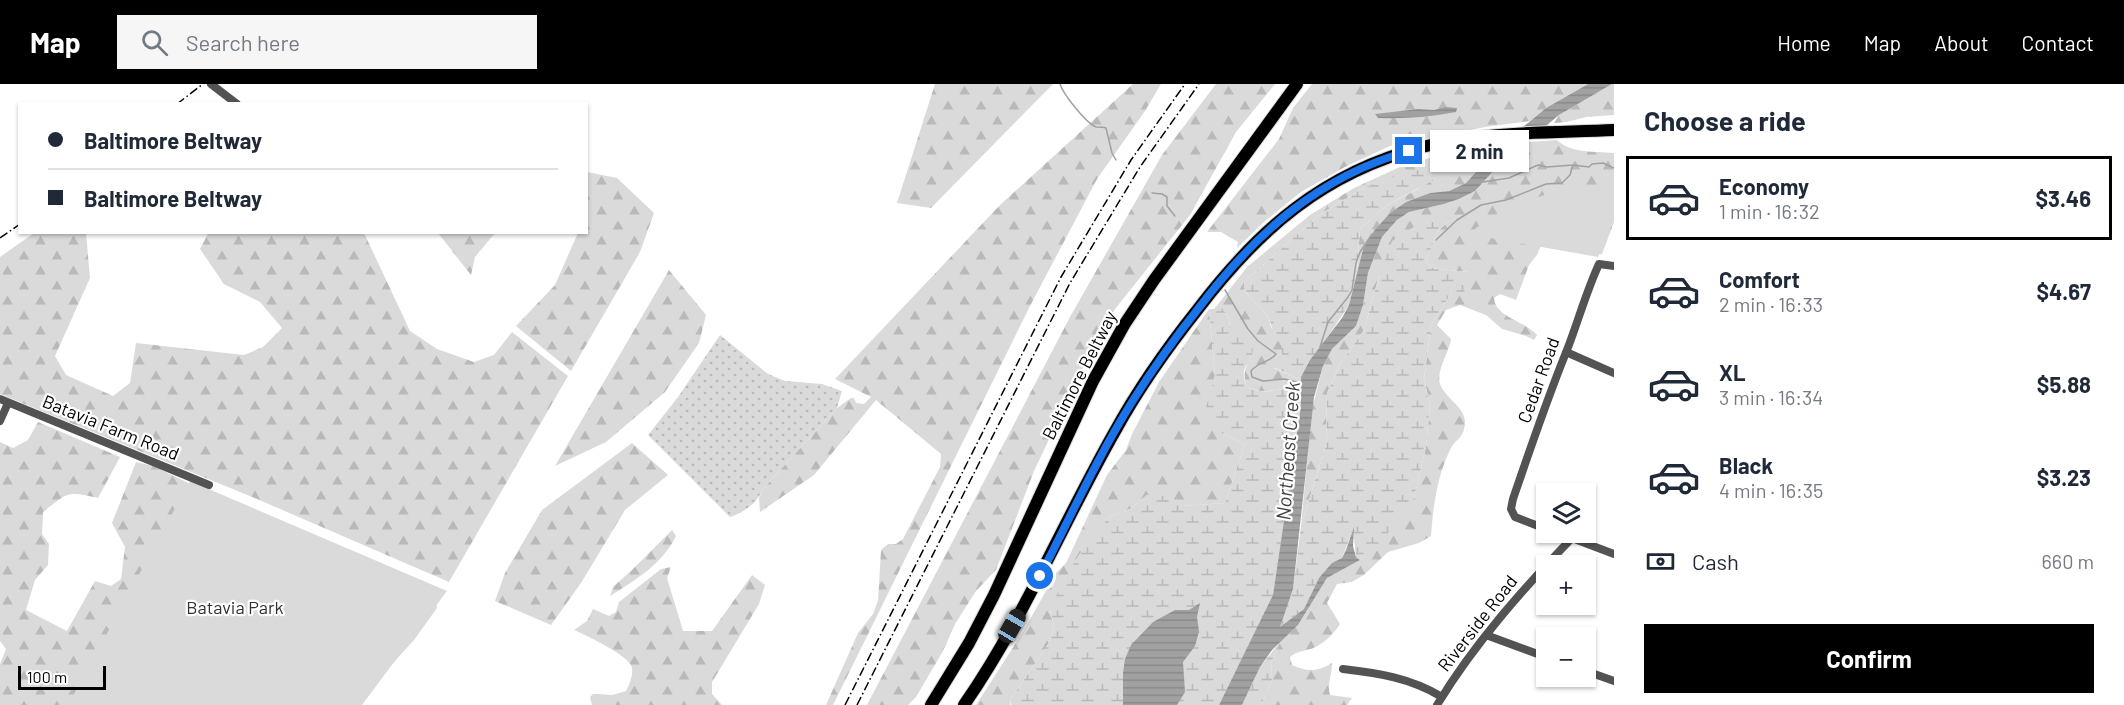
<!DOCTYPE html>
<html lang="en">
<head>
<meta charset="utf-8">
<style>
  body { margin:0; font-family:Barlow,sans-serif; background:#f6f6f7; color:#1f2937; height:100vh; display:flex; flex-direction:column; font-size:22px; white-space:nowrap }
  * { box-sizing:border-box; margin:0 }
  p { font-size:20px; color:#747a83 }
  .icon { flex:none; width:33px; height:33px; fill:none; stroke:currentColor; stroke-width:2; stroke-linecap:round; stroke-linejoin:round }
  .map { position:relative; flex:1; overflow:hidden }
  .details { display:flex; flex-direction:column; background:#fff; width:510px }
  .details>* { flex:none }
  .guide { position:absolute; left:18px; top:18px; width:570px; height:132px; border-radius:0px; box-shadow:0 2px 4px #0004; display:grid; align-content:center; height:132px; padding:0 30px; background:#fff }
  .tools { position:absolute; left:1536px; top:399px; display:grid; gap:12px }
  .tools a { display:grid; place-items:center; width:60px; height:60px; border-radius:0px; background:#fff; box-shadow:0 2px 4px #0004; font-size:30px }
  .scale { position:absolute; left:18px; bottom:15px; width:88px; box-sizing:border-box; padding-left:6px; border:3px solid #000; border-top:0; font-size:16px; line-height:21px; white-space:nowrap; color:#000; -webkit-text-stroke:4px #fff; paint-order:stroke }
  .end { position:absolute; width:27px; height:27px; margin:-14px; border:8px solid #1a73e8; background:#fff; box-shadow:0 0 0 3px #fff }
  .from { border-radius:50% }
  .bubble { position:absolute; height:42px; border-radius:0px; background:#fff; box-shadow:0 2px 4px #0004; font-size:20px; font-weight:700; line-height:42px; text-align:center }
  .car { position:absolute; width:18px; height:36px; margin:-18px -9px; border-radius:8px; box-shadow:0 0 4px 2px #0007; background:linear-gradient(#222 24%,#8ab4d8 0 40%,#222 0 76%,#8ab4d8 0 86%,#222 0) }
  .guide b { display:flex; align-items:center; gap:21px; height:57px; font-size:22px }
  .guide b+b { border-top:2px solid #e0e1e3 }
  .guide i { width:15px; height:15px; background:#1f2937 }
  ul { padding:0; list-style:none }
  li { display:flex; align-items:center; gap:18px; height:84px; margin:0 12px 9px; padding:0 18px; border:3px solid transparent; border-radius:0px }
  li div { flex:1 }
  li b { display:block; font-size:22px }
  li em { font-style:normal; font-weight:700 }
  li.current { border-color:#000 }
  li>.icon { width:54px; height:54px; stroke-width:1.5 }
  h2 { padding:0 30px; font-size:27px; line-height:72px }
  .pay { display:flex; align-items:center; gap:15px; height:66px; padding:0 30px; font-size:22px }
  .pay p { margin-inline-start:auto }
  .primary-button { display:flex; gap:12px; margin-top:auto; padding:12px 30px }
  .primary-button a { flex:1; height:69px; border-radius:0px; background:#000; color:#fff; font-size:24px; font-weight:700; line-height:69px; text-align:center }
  header { display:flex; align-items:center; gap:36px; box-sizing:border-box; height:84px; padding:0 30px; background:#000; color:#fff }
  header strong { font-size:28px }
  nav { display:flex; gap:33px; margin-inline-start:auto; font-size:21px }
  .search { width:420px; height:54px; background:#f6f6f7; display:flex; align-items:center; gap:15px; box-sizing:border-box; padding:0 21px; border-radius:0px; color:#747a83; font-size:22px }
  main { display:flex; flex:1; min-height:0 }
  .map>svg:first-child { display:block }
  .grass { fill:url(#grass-dots) }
  .forest { fill:url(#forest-firs) }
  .wetland { fill:url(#wetland-marsh) }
  .park { fill:#dadada }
  .water { fill:url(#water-rules) }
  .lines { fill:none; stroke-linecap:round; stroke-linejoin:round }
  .stream { stroke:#a1a1a1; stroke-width:1.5 }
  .highway-casing { stroke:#dbdbdb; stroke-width:14 }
  .minor { stroke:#535353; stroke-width:8 }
  .highway { stroke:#000; stroke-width:12 }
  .rail { stroke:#000; stroke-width:1.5; stroke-dasharray:9 3 1.5 3; stroke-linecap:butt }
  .route { stroke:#1a73e8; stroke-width:8 }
  .labels { text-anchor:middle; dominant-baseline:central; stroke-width:4.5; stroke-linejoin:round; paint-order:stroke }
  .street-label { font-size:18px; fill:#000; stroke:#fff }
  .park-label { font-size:18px; fill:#313131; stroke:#fff }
  .water-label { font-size:20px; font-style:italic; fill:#424242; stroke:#fff }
</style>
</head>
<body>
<header>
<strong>Map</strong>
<div class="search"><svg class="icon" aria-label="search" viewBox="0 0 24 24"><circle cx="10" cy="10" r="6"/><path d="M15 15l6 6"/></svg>Search here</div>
<nav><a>Home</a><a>Map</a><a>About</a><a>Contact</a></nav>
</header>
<main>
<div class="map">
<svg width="1614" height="621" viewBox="0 0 1614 621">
  <defs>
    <pattern id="grass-dots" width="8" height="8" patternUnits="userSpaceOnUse" patternTransform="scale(1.5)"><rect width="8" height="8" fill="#dadada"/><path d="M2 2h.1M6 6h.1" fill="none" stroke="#b9b9b9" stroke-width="1.8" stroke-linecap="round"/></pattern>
    <pattern id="forest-firs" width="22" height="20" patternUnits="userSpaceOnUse" patternTransform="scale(1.5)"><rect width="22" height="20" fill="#dadada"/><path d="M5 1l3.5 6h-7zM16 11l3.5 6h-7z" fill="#b9b9b9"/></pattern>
    <pattern id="wetland-marsh" width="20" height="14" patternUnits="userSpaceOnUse" patternTransform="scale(1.5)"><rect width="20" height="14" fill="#dadada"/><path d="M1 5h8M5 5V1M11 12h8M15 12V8" fill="none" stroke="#b9b9b9"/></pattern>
    <pattern id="water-rules" width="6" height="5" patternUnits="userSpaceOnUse" patternTransform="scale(1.5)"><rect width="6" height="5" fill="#a1a1a1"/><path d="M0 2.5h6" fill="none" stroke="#898989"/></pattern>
  </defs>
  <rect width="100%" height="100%" fill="#fff"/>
  <path class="grass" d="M720,251L768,290L785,297L822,300L842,307L837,324L763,405C757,419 745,428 730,433L648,351L678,313Z"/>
  <path class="forest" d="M935,0H1053L931,124L897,119Z
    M1133,0H1161L1145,27L1097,95L1030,222L833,621H826L858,549L873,530L878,517L881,466L888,460H896L903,455L940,383L941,370L876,316L814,391L760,428L759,414L763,405L837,324L851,314H854L856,319L864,320L871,313L835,295L1000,121Z
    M1216,0H1275L1236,48L1190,131L1115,225L1084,282L1034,387L996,486L976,507L955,540L943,567L916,613L908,621H867L1070,233L1162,71Z
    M1312,0H1588L1546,24L1530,37L1485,43L1390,62L1345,83L1301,108L1264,138L1237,164L1238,158L1221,148H1207L1279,55L1293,24Z
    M1612,0H1614V31L1586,33L1567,38L1554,39L1559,31Z
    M1557,56C1572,70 1595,67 1614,69V138L1602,170L1593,171L1543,157L1537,171L1529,181L1516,216L1500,210L1494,214C1495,233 1525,237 1537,251L1534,256L1526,252L1502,245L1486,231L1460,221L1446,226L1437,241L1451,255C1449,269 1436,286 1440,300C1445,314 1465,323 1465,338C1464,356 1456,353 1450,366C1437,392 1433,424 1431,452L1419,459L1388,468L1365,490L1352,498L1337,500L1327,519L1340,540C1333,551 1321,563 1307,566C1299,568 1297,568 1290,573L1292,581C1308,588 1317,588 1332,579C1332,591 1327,600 1330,611L1352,614L1347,621H1261L1272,596L1271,579L1280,558L1298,541L1327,494L1360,476L1414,414L1426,363L1430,320L1424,295L1431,241L1452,208L1468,188L1432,184L1426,178L1437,148L1451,135L1379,192L1364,246L1340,280L1327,309L1326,361L1301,442L1312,325L1323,282L1332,265L1356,242L1363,221L1368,189L1382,153L1397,136L1409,128L1444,120L1459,115L1475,107L1497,83L1528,58Z
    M1505,59L1466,99L1449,107L1430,109L1406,118L1390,129L1363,165L1357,188L1360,145L1387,121L1418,105L1445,79L1365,103L1319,131L1244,198L1245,208L1268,232L1271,243L1282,255V278L1274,284L1301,296V305C1279,301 1269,313 1247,303C1243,291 1244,285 1251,274L1229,244L1230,236L1219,219L1247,183L1310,131L1354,104L1402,82L1450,68Z
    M587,88L617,94L654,129L640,168L571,287L516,242L555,201L578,149L586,148Z
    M209,148L362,149L365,151L410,247L437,265L474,278L494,271L512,248L568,292L449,498L257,415L0,310V173L34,149H86L90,194L55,272L66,291L113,312L130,299L136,259L244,271L263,263L282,244L260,218L224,200L200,165Z
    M438,149H495L475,173L471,191Z
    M669,186L706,231L699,259L665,308L606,358L555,382Z
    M1209,225L1215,291L1211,307L1223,350L1245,360L1225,419L1183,422L1147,411L1130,425L1109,433L1094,453L1050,525L1054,543L1049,559L1010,616V621H976L1023,548L1056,489L1066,479L1107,391L1126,366L1132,350L1159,298Z
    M38,338L120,373L98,414C65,407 69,408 43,428L42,450L49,460L48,481L35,496L26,526L67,547L95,497L111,502L121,495L125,463L112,439L136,378L153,382L436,518L437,524L414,556L383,590L111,621H0V580L6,565L0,557V358L13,364L28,356Z
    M632,359L668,391L625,426L581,499L551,541L495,517L505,489L542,426Z
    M672,446L676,452C663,479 636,496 610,512L613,503L633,485Z
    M671,483L667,494L683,547H712L752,491L765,501L759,520L712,598V610L722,621H592L590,613L593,610L612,611L626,607C630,600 633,591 632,584C631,572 585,551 574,546L587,537L593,525L609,532L616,528L619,518L661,485Z"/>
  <path class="wetland" d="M1454,78L1438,94L1387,121L1360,145L1357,188L1349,221L1301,293V296L1273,283L1282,278V255L1275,252L1268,232L1245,208L1244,198L1319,131L1365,103L1402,90Z
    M1452,134L1437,148L1426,178L1432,184L1468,188L1464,209L1452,208L1431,241L1424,295L1430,320L1426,363L1414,414L1382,457L1360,476L1356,473L1353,446L1342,474L1319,494L1304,525L1279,544L1293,505L1301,442L1326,361L1327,309L1340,280L1364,246L1379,192L1392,157L1420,139Z
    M1219,219L1230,236L1229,244C1244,249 1259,257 1250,276C1249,279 1246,281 1245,284C1242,291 1245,297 1247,303C1271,314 1278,300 1301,305V322L1273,512L1219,621H1011L1010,616L1049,559L1054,543L1050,525L1062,500L1078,472L1109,433L1130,425L1147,411H1161L1183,422L1225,419L1245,360L1223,350L1204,331L1215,291L1209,225H1214Z
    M1280,558L1271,579L1272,596L1261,621H1242L1260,583Z"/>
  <path class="park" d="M1593,102L1614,105V136L1598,173L1468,150C1477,144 1485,136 1495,131C1523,116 1561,104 1593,102Z
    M190,397L447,507L362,621H68Z"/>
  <path class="water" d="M1588,0H1612L1559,31L1497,83L1475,107L1459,115L1444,120L1409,128L1397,136L1382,153L1368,189L1363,221L1356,242L1332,265L1323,282L1314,313L1293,505L1280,543L1304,525L1319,494L1332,479L1342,474L1346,466L1354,443L1353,462L1356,473L1360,476L1327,494L1298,541L1272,566L1260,583L1242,621H1219L1273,511L1301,322V293L1310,276L1342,234L1349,221L1363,165L1374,147L1390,129L1406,118L1430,109L1449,107L1466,99L1499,63L1546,24Z
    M1446,23L1457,24L1456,28C1430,33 1405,35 1378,34L1375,30L1418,25L1434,26Z
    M1200,519L1197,533L1199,548L1195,562L1183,578L1185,608L1177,621H1123V589L1125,575L1131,561L1153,538L1175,526H1189Z"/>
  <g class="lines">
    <path class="stream" d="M1060,0C1063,10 1086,39 1096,43C1100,43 1103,43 1106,44L1112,69L1116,76
      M1483,98L1509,94L1538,81L1547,83L1573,81L1589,83L1592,80L1603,79L1614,84
      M1152,109L1162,110L1167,113V122L1175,132
      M1436,156L1457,136L1481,121L1506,116L1546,100L1562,99L1570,91L1573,81
      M1225,206L1248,245L1258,257L1276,270C1270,279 1260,276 1251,287L1252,293L1263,297L1285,295L1300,299
      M1320,263L1328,238L1348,213L1352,206L1356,179L1360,168L1372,150"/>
    <g class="highway-casing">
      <path id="highway" d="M931,621L969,559L994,511L1093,297L1124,241L1154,196L1297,0
        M964,621C1023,536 1063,439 1114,349C1138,305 1167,264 1198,225C1259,145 1323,89 1422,63C1485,47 1550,49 1614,46"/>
    </g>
    <path class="minor" d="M211,0L237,20
      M1566,268L1614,289
      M0,315L209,401
      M0,337L8,319
      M1546,445L1515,433L1511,425L1513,415C1530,365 1547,315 1567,266C1578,238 1586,208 1599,180L1614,182
      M1556,448L1614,470
      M1486,551L1546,573
      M1343,585C1378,589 1411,594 1442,613
      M1586,587L1614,597
      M1437,621C1474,560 1522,506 1572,454"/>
    <use href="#highway" class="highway"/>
    <path class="rail" d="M177,20L203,0
      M0,154L20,140
      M845,621L1061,193L1131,76L1185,0
      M857,621L1070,199L1140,83L1199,0"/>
  </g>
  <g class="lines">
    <path class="route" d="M1040,492C1070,434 1097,374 1132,318C1152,286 1174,255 1198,225C1254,151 1317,93 1409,67"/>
  </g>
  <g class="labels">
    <g class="street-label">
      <text transform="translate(1079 291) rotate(-63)">Baltimore Beltway</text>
      <text transform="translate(1538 296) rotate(-70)">Cedar Road</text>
      <text transform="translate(111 343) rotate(22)">Batavia Farm Road</text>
      <text transform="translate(1477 539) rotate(-52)">Riverside Road</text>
    </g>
    <g class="park-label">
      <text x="235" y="523">Batavia Park</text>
    </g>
    <g class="water-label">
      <text transform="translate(1287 367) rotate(-86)">Northeast Creek</text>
    </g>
  </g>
</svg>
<div class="tools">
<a><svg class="icon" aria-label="layers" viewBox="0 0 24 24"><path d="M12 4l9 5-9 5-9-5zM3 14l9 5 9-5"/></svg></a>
<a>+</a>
<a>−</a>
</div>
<div class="scale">100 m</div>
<i class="end from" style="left:1040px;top:492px"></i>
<i class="end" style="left:1409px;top:67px"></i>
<div class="bubble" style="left:1430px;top:46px;width:99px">2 min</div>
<i class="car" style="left:1012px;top:542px;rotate:30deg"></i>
<div class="guide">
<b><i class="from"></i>Baltimore Beltway</b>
<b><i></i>Baltimore Beltway</b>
</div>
</div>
<section class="details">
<h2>Choose a ride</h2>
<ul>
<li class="current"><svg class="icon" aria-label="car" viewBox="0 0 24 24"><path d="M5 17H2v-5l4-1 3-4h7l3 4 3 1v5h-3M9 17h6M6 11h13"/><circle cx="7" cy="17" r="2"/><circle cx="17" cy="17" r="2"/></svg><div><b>Economy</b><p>1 min · 16:32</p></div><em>$3.46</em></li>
<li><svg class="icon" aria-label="car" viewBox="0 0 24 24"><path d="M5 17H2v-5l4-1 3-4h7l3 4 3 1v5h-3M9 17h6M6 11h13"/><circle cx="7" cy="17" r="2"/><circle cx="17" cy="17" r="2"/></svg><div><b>Comfort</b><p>2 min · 16:33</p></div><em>$4.67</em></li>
<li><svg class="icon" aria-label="car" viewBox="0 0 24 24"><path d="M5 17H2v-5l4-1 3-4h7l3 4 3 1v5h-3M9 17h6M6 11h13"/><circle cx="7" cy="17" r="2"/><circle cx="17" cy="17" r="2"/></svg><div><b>XL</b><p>3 min · 16:34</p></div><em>$5.88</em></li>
<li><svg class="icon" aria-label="car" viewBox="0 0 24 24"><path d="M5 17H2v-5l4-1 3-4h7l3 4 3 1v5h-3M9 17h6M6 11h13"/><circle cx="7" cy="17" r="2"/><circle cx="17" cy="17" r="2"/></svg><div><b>Black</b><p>4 min · 16:35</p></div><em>$3.23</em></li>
</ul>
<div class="pay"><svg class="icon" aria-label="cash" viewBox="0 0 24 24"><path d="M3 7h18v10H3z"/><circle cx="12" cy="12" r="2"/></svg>Cash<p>660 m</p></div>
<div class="primary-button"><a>Confirm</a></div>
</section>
</main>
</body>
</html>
